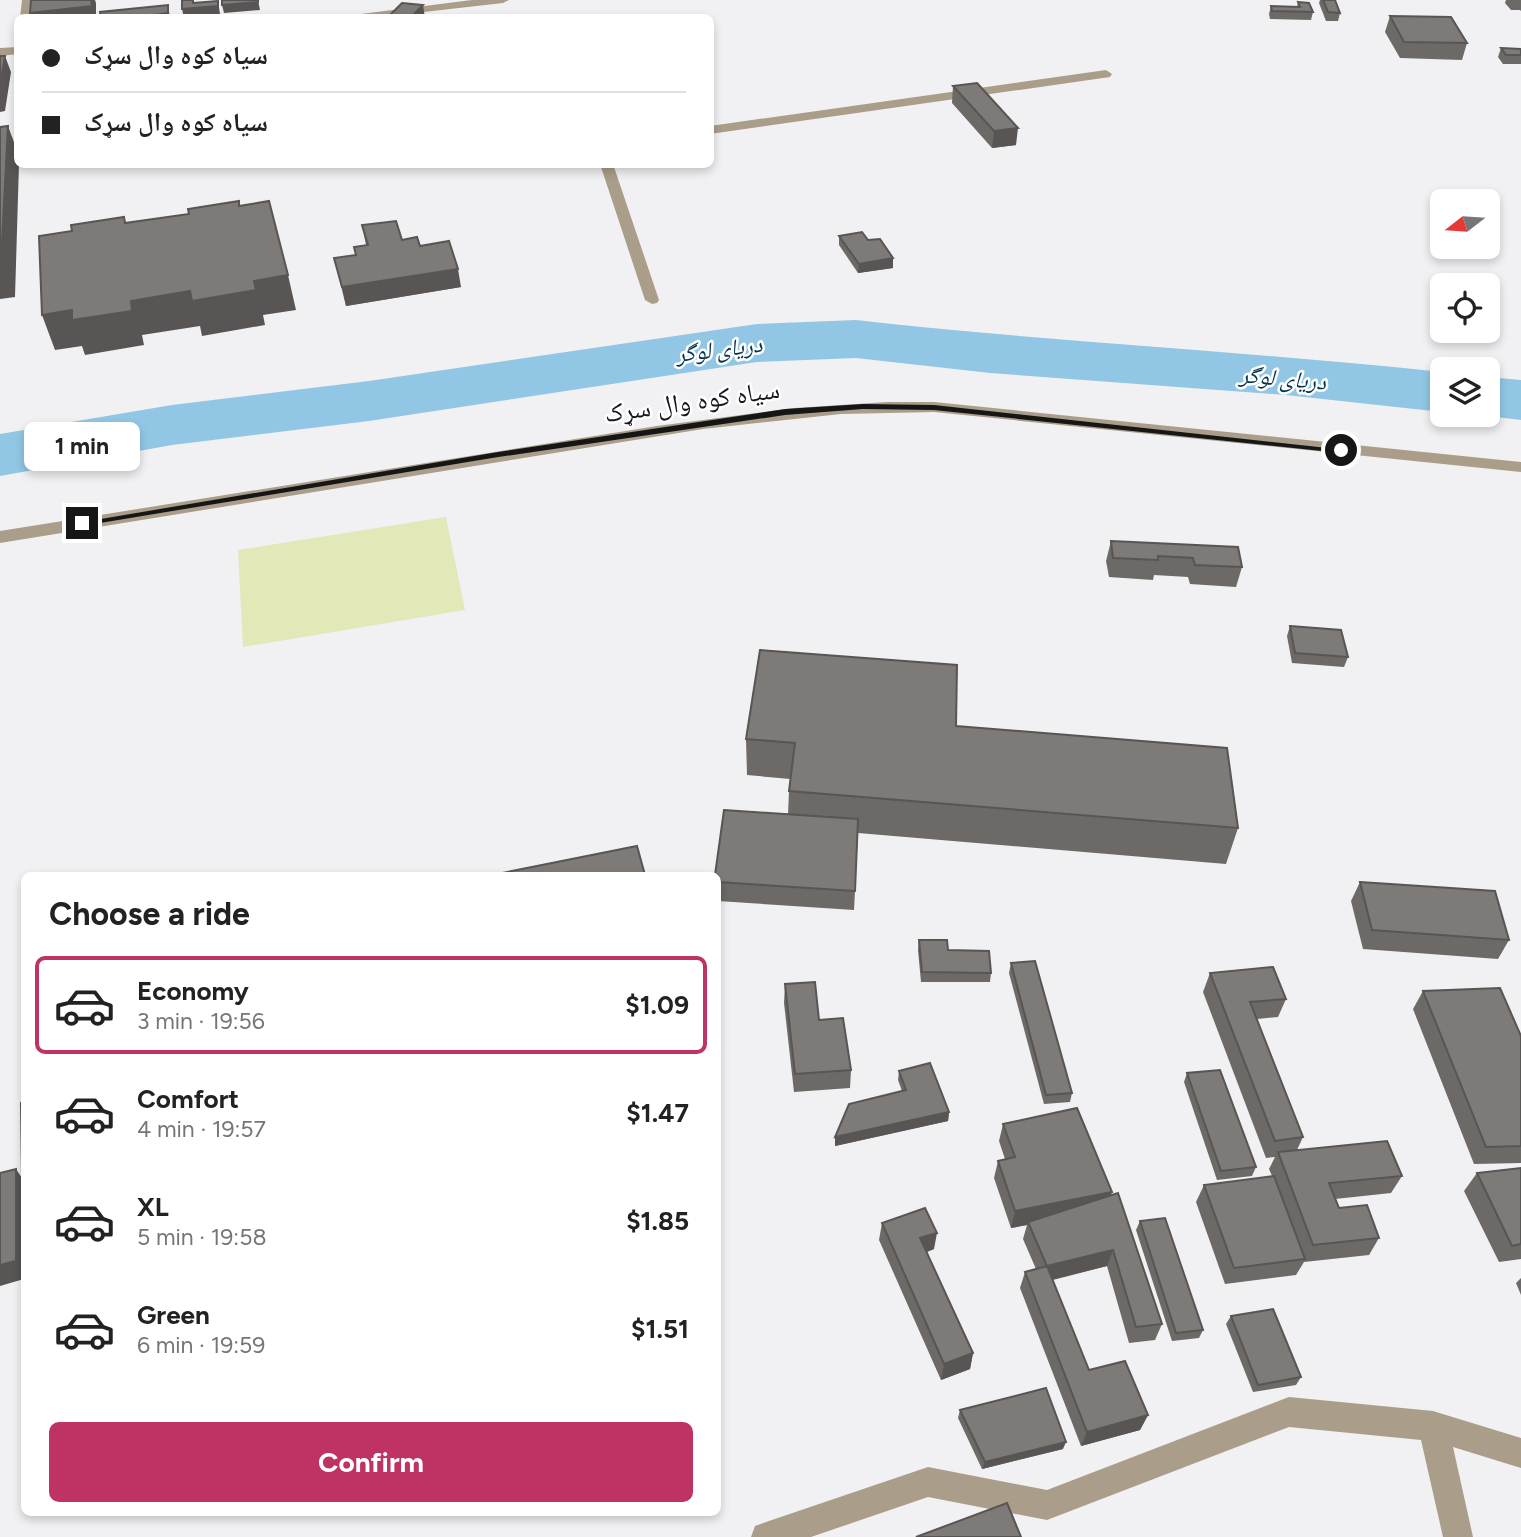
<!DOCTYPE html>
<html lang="en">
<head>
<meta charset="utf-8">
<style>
  body { margin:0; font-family:Figtree,"Noto Naskh Arabic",sans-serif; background:#f6f6f6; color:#222; height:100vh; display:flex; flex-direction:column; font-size:26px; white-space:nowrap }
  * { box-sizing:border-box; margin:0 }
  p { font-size:23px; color:#767676 }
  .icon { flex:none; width:38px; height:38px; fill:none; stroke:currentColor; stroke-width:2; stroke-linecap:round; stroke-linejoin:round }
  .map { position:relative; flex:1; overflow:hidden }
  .side { position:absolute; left:21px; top:872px; width:700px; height:644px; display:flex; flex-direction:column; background:#fff; border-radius:10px; box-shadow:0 4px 10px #0003 }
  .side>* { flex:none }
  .top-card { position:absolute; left:14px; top:14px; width:700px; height:154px; border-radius:10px; box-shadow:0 4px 10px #0003; display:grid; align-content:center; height:154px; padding:0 28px; background:#fff }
  .needle { width:46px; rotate:253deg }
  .controls { position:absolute; left:1430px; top:189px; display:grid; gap:14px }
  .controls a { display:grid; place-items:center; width:70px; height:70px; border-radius:10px; background:#fff; box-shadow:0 4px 10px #0003; font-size:35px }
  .end { position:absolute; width:32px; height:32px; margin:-16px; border:9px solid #161617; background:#fff; box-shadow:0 0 0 4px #fff }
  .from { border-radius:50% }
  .bubble { position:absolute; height:49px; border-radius:10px; background:#fff; box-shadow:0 4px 10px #0003; font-size:23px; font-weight:700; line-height:49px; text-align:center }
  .top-card b { display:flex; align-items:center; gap:24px; height:66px; font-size:26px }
  .top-card b+b { border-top:2px solid #e0e0e0 }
  .top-card i { width:18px; height:18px; background:#222 }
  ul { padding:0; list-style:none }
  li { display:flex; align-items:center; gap:21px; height:98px; margin:0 14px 10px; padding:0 14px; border:4px solid transparent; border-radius:10px }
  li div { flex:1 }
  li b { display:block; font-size:26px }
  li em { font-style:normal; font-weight:700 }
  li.active { border-color:#bf3264 }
  li>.icon { width:63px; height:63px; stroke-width:1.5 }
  h2 { padding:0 28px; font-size:32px; line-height:84px }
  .action { display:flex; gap:14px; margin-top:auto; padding:14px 28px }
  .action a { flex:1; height:80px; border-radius:10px; background:#bf3264; color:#fff; font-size:28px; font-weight:700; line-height:80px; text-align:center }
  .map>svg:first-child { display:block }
  .green { fill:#e2e8b8 }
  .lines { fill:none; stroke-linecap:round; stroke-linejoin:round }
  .river { fill:#91c7e4; fill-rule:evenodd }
  .minor { fill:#aa9e8a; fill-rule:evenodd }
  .wall { fill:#6c6967 }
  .shaded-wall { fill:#585554 }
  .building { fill:#7e7a78; stroke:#585554; stroke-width:2 }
  .route { fill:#161617 }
  .labels { text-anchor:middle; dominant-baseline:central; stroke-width:5; stroke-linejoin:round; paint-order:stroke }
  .far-water-label { font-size:23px; font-style:italic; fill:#043448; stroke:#fefdff }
  .street-label { font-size:26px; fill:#161617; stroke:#fefdff }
</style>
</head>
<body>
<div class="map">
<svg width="1521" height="1537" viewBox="0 0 1521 1537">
  <rect width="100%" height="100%" fill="#f1f0f3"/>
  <path class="green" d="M446,517L465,610L243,647L238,550Z"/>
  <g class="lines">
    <path class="river" d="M856,320C1051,342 1247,351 1442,372V412L1286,395L990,373L856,358L757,362L369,421L172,445L0,476V434L172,405L369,381L757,324Z
      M1488,377L1521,380V420L1479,415H1488Z"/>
    <path class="minor" d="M22,0H34L32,18H20Z
      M472,0H509L503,3L371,18H329Z
      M18,47V54L0,56V48Z
      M1106,70L1112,74L1110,77L710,134V126Z
      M600,164H613L659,300L657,303L652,304L645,300Z
      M887,402H934L1521,462V472L934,412L841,414L703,429L0,543V531L657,426L795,408Z
      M1289,1397L1433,1411L1521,1438V1468L1453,1447L1473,1537H1443L1421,1440L1289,1427L1047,1520L928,1497L811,1537H751L755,1526L766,1522L928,1467L1047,1490Z"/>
  </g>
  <path class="wall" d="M1320,0H1335L1340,13L1338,21H1326L1319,3Z
    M1506,0H1521V11L1520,10H1511L1505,3Z
    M1298,2L1313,12L1311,20L1270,19L1269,14L1271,6L1297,7Z
    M1390,16L1467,43L1462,60L1400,58L1385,32Z
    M1501,48L1521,49V64H1503L1498,57Z
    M953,86L1016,145L992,148L952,103Z
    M362,225L420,246L461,287L346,306L334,258L356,255L366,245Z
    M839,236L868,240L893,258V268L858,273L839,245Z
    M1111,541L1242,567L1236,587L1190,584L1188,577L1154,575L1153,580L1109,577L1106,561Z
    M1290,626L1348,657L1344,667L1292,663L1287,636Z
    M956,726L1238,828L1226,864L858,833L854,910L718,901V875L788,815L789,791L790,779L747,775L746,739Z
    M1360,882L1509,940L1498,959L1363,949L1351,901Z
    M919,940L948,950L991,973L990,982H921L918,950Z
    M1011,963L1072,1093L1070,1102L1044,1104L1009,973Z
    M1210,973L1286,999L1278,1017L1257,1019L1303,1137L1297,1150L1402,1176L1391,1193L1335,1199L1339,1208L1379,1238L1369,1255L1304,1262L1296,1275L1225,1284L1196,1202L1204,1185L1272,1176L1269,1169L1275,1157L1266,1158L1203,992Z
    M785,984L819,1020L851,1070L850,1088L794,1092L784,1003Z
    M1423,991L1521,1036V1163L1474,1164L1413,1009Z
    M899,1071L949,1112L948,1121L835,1146L902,1091L898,1080Z
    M1187,1073L1256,1167L1252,1176L1217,1180L1184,1082Z
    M1003,1124L1112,1192L1110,1196L1162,1324L1155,1340L1129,1343L1107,1266L1053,1280L1089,1370L1148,1415L1140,1430L1081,1446L1020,1288L1025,1272L1036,1269L1023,1239L1027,1225L1011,1228L994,1178L998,1161L1005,1159L999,1141Z
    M1521,1168V1259L1499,1262L1464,1191L1477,1173Z
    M1140,1221L1203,1330L1199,1338L1172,1341L1136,1230Z
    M882,1223L934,1249L927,1252L973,1353L970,1369L941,1380L879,1240Z
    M1521,1278V1295L1516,1283Z
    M1231,1316L1301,1377L1296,1385L1253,1392L1226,1324Z
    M960,1410L1063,1449L982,1469L958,1418Z"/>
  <path class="shaded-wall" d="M91,0H95L96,3V18H32L30,13Z
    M193,0L195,5L218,1L220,14L184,18L182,9Z
    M258,0L260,10L224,13L222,5Z
    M168,5L170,18H135Z
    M423,5L425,18H410Z
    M5,56L11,72L5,111L0,112V86Z
    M8,126L18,153V164H19L15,297L0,299V263Z
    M1018,128L1016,145L992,148L994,131Z
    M893,258V268L858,273L859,264Z
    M458,269L461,287L346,306L342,287Z
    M288,275L296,310L263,315L265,325L202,336L200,326L142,335L144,345L85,355L82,346L55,350L42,315Z
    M949,1112L948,1121L835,1146V1137Z
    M16,1169L24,1181V1279L0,1286V1265Z
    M1112,1192L1106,1209L1028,1222L1027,1225L1011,1228L1015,1211Z
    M937,1233L934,1249L918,1255L920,1238Z
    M1113,1250L1107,1266L1042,1282L1047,1266Z
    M973,1353L970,1369L941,1380L944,1364Z
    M1148,1415L1140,1430L1081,1446L1087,1432Z
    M1066,1442L1063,1449L982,1469L985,1462Z"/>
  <path class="building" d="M31,0H91L92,6L30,13Z
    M182,0H193V3L218,1V6L182,9Z
    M222,0H258V2L222,5Z
    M1323,0H1335L1340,13L1328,12Z
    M1298,2L1309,3L1313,12L1272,11L1271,6L1300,7Z
    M402,3L423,5L410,18H387Z
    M168,5V13L135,18H101L100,12Z
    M1390,16L1451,17L1467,43L1404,42Z
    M1501,48L1521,49V55H1506Z
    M0,56H5L0,86Z
    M977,83L1018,128L994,131L953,86Z
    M8,126L1,262L0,263V127Z
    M239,201V206L269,201L288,275L254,281L256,290L192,301L190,291L131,301L132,311L72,320V310L42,315L39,236L72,231L71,225L124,217L125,223L189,214L188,209Z
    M396,221L402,240L417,237L420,246L449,241L458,269L342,287L334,258L356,255L354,247L368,245L362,225Z
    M862,232L868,240L880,239L893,258L859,264L839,236Z
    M1111,541L1238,547L1242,567L1195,565L1193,558L1158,556V560L1113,558Z
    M1290,626L1341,630L1348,657L1295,653Z
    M760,650L957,665L956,726L1227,748L1238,828L789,791L795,743L746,739Z
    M724,810L858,819L855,891L718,882V875H715Z
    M637,846L645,875H492Z
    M1360,882L1495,891L1509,940L1372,930Z
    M919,940H947L948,950L989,951L991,973L922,972Z
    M1035,961L1072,1093L1046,1095L1011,963Z
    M1273,967L1286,999L1250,1002L1303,1137L1275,1141L1210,973Z
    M815,982L819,1020L843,1018L851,1070L795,1074L785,984Z
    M1500,988L1521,1036V1146L1486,1147L1423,991Z
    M930,1063L949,1112L835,1137L849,1104L906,1090L899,1071Z
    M1220,1070L1256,1167L1221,1171L1187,1073Z
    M24,1102V1254L23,1255L21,1103Z
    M1077,1108L1112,1192L1015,1211L998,1161L1015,1157L1003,1124Z
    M1387,1141L1402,1176L1329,1183L1339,1208L1367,1205L1379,1238L1313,1245L1278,1152Z
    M1521,1168V1244L1512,1246L1477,1173Z
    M16,1169V1261L0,1265V1173Z
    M1274,1176L1305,1259L1234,1268L1204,1185Z
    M1118,1193L1162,1324L1136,1327L1113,1250L1047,1266L1089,1370L1125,1361L1148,1415L1087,1432L1025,1272L1047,1266L1028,1222Z
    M925,1208L937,1233L920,1238L973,1353L944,1364L882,1223Z
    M1165,1218L1203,1330L1176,1333L1140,1221Z
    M1273,1309L1301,1377L1258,1385L1231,1316Z
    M1046,1388L1066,1442L985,1462L960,1410Z
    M1007,1503L1021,1537H916Z"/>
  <path class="route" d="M863,404L934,405L1346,450L1341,453L934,410L863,409L785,415L492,458L82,526L77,523L492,453L785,409Z"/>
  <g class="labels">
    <g class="far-water-label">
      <text transform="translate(719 349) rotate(-7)">دریای لوگر</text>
      <text transform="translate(1283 378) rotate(5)">دریای لوگر</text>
    </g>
    <g class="street-label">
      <text transform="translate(692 401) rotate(-8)">سیاه کوه وال سړک</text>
    </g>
  </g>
</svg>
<div class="controls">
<a><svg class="needle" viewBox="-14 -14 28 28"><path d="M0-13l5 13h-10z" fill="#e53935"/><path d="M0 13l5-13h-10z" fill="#767676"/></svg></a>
<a><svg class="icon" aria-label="locate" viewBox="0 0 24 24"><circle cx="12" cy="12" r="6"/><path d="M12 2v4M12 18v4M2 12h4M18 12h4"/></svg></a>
<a><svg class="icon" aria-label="layers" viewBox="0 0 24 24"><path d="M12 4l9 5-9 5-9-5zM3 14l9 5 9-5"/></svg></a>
</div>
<i class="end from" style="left:1341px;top:450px"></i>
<i class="end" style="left:82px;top:523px"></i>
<div class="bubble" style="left:24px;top:422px;width:116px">1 min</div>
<div class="top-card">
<b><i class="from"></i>سیاه کوه وال سړک</b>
<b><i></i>سیاه کوه وال سړک</b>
</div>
<section class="side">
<h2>Choose a ride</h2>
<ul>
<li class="active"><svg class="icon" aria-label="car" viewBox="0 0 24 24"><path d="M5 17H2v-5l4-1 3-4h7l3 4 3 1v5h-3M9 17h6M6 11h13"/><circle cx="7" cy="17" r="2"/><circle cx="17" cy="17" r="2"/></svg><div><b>Economy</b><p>3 min · 19:56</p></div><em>$1.09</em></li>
<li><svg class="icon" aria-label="car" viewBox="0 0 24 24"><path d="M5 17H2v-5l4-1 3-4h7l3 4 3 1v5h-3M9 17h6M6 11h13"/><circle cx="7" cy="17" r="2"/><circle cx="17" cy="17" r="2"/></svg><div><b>Comfort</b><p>4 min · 19:57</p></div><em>$1.47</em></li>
<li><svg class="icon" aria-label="car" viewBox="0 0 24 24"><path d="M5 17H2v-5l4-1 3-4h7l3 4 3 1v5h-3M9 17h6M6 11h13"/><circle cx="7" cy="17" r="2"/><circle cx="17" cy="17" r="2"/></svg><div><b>XL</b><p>5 min · 19:58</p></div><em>$1.85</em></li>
<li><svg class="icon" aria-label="car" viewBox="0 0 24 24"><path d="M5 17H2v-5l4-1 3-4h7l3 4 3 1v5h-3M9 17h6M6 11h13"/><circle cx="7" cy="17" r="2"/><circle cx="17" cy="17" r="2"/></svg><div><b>Green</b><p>6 min · 19:59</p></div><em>$1.51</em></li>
</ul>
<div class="action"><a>Confirm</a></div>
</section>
</div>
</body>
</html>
